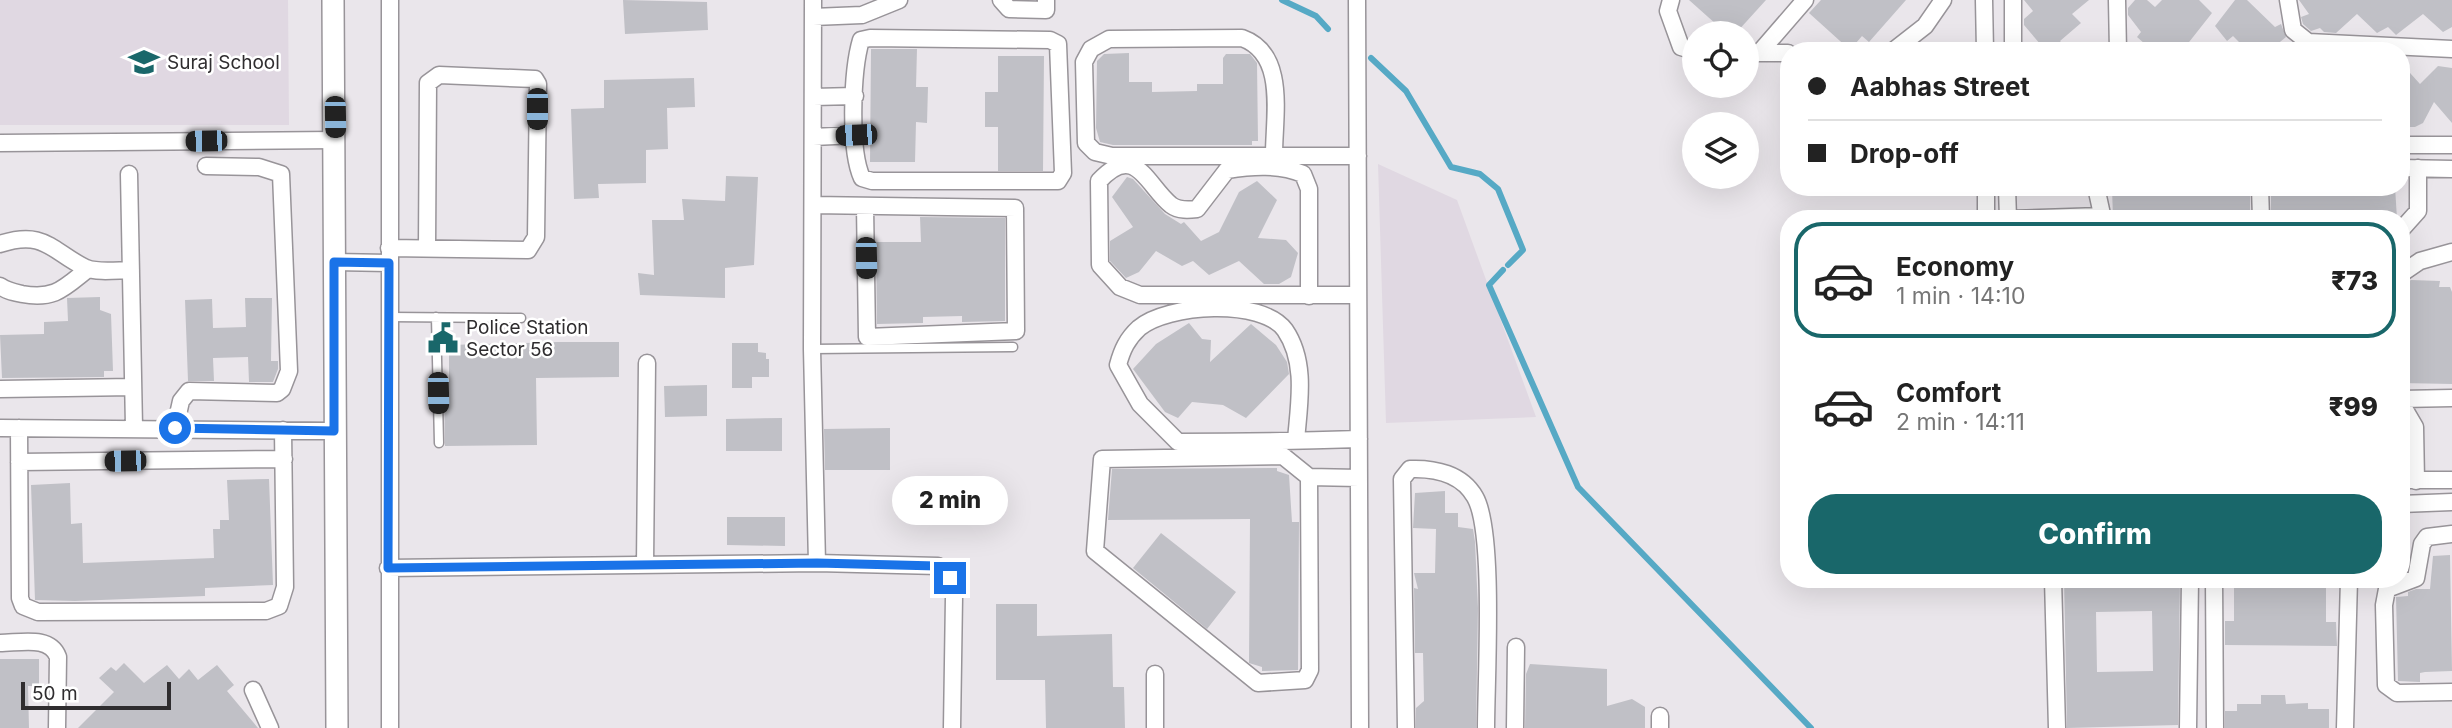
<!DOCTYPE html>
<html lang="en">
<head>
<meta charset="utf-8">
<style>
  body { margin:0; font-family:Inter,sans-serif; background:#f2f2f2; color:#222; height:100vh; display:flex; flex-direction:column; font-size:26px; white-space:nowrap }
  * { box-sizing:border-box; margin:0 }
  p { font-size:23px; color:#767676 }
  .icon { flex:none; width:38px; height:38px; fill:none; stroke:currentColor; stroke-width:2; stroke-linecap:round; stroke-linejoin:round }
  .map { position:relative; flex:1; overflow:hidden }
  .drawer { position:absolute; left:1780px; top:210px; width:630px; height:378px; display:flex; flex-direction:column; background:#fff; border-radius:28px; box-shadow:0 7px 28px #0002 }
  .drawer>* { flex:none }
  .guide { position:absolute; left:1780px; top:42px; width:630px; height:154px; border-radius:28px; box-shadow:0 7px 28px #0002; display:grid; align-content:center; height:154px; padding:0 28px; background:#fff }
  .tools { position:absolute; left:1682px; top:21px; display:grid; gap:14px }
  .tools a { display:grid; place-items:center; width:77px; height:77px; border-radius:50%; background:#fff; box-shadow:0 7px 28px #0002; font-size:35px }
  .scale { position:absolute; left:21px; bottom:18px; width:150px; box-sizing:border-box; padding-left:7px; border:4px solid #2f2d2f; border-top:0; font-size:19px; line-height:24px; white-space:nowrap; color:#2f2d2f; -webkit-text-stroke:5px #fff; paint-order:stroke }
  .end { position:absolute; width:32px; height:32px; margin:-16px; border:9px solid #1a73e8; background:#fff; box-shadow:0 0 0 4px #fff }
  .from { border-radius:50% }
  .bubble { position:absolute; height:49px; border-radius:24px; background:#fff; box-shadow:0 7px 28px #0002; font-size:23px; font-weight:800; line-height:49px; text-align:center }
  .car { position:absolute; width:21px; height:42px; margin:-21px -10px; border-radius:9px; box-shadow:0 0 5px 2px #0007; background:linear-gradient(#222 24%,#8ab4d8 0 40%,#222 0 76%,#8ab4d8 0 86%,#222 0) }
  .guide b { display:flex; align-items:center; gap:24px; height:66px; font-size:26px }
  .guide b+b { border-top:2px solid #e0e0e0 }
  .guide i { width:18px; height:18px; background:#222 }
  ul { padding:12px 0 0; list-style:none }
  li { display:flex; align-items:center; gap:21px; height:116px; margin:0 14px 10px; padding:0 14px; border:4px solid transparent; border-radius:28px }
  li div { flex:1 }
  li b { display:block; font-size:26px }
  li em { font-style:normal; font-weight:800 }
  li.on { border-color:#19676a }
  li>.icon { width:63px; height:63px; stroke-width:1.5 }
  .button { display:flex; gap:14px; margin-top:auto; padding:14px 28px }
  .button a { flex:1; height:80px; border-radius:28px; background:#19676a; color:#fff; font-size:28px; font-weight:800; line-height:80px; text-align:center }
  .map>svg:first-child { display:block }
  .built { fill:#e0d8e2 }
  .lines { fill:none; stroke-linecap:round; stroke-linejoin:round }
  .stream { stroke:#56a9c5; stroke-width:6 }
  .building { fill:#c0c0c6; fill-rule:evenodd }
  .service-casing { stroke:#989499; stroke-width:11 }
  .minor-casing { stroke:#989499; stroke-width:19 }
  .tertiary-casing { stroke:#989499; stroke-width:24 }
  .service { stroke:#fff; stroke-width:8 }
  .minor { stroke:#fff; stroke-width:16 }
  .tertiary { stroke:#fff; stroke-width:21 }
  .route { stroke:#1a73e8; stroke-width:9 }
  .labels { text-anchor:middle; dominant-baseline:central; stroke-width:5; stroke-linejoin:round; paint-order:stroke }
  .poi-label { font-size:19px; fill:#2f2d2f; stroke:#fff; text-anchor:start }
</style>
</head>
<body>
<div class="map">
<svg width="2452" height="728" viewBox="0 0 2452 728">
  <rect width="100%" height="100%" fill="#eae6eb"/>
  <path class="built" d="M0,0H288L289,125H0Z
    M1378,164L1457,200L1536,417L1386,423Z"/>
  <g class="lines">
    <path class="stream" d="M1282,0L1316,16L1328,29
      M1371,58L1406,91L1451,167L1480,174L1498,189L1523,250L1508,265
      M1503,270L1489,285L1578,487L1811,728"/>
  </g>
  <path class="building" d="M623,0L707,2L708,30L625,34Z
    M1689,0H1766L1736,33H1726Z
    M1821,0H1906L1869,42L1862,36L1850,50L1809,13Z
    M2024,0H2089L2072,14L2081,23L2060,41L2068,51H2046L2024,25V19L2033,11Z
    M2135,0H2147L2155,7L2162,0H2199L2212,13L2182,51H2153L2137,37L2141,32L2128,15V8Z
    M2235,0H2247L2275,27L2281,24L2286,37L2269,51H2248L2233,36L2227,41L2215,26Z
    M2299,0H2452V27L2443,32L2423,14L2396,35L2388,27L2377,33L2357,14L2336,33L2324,32L2320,28L2311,31L2303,24L2301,17L2309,14Z
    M871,49H917L916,87H928L927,123L916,122L915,162H870Z
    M1129,53V82H1152V92L1197,91V84H1223V58L1226,54H1250L1257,63L1258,141H1252V145H1113L1100,142L1096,128L1097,61L1104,54Z
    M998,56H1044L1043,171H998V127H985V92H998Z
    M2401,63L2420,84L2438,66L2452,68V123L2434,102L2423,123L2415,127H2401Z
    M694,78L695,107L667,108L668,149L646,150V183L598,184L599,198L574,199L571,109L604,108V80Z
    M726,176L758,177L754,265L725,268V298L640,295L638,273L654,275L652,220H684L682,199L725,201Z
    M1127,177L1133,179L1165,214L1181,224L1184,222L1201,241L1219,232L1239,192L1257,181L1277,200L1258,238L1286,240L1298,253L1291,277L1279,284H1264L1239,261L1209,275L1193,261L1182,266L1156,251L1139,272L1126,278L1110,261V241L1133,227L1112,197Z
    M2156,187V194H2200V187H2250V219L2113,218L2112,188Z
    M2271,187H2314L2315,193H2324V196L2358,194L2357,187H2395L2397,219H2271Z
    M920,217L1005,218V321L962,322V316L923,317V323L877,324L876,242H921Z
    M2411,280L2440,281L2439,287H2450L2452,292V384L2401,383L2406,283Z
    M100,297V310L111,314L113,371H104V377L2,378L0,335L44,334V322L68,321L67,298Z
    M245,298H272L271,361H278V369L273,382H249L248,357L213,358L214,381H188L185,300L212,299L213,328L246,327Z
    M1189,323L1202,339L1211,340L1210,362L1251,324L1276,345L1287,362L1289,374L1246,418L1223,405L1192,402L1178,418L1165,412L1133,369L1156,344Z
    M558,342H619V377L536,378L537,445L445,446L444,393H449V345Z
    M732,343H758V352L766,353V359H769V377H752V388H732Z
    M707,385V416L665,417L664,386Z
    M782,418V451H726V419Z
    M890,428V470H825L824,429Z
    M1277,468V471L1289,475L1292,522H1299L1298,670L1262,671V667L1249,663L1250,519L1108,520L1112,469Z
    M269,479L273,585L205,588V596L75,601L35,600L31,485L70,483L71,524L82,523L83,563L214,558L213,529H220V520H229L227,480Z
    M1445,491V513H1458V527L1473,529L1475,542L1478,608L1476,728H1416V708L1424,701L1423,653H1415L1414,588L1418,589L1414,573H1435L1436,529L1413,528L1415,493Z
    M727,517H785V546L727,545Z
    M1161,533L1236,592L1207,629L1133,568Z
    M2450,555L2452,671L2425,672L2420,673V682L2398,681L2396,597L2408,596V592L2416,589H2430L2433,556Z
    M2064,579H2180L2178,725L2067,728ZM2152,611L2153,671L2097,672L2096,612Z
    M2234,579H2326V622H2336L2337,646L2225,645V621H2234Z
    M996,604H1037V636L1112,634L1113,687H1124L1125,728H1046L1045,680H996Z
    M0,659H39V686H28L29,728H0Z
    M124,663L144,683L167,665L179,679L189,669L198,680L217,665L234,685L227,691L258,728H78L114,692L99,678L111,667L116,671Z
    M1530,664L1607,669V706L1632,699L1645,707V728H1525L1526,674Z
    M2261,695H2285L2286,704L2308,703V709H2329V728H2225V711H2237V704H2261Z"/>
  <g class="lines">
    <g class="service-casing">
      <path id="service" d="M389,317L521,318
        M436,317L439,443
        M812,349L1013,347"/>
    </g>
    <g class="minor-casing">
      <path id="minor" d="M813,0L812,349L817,563
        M1001,0L1009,9L1046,10V0
        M1357,0L1360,728
        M1671,0L1668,11L1681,47L1694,51
        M1984,0L1985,51
        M2013,0V51
        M2117,0L2118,51
        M2288,0L2293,30L2308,42L2452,49
        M813,17L862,15L899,0
        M870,38L1050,40L1058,44L1063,173L1058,181H872L862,178C849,150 852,70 861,40Z
        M1893,51L1925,26L1943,0
        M1760,52L1805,0
        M1746,53H1788
        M813,97L855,96
        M813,137L856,135
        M0,143L335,140
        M2401,145H2452
        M1274,154C1274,116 1287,54 1242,38L1109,39L1091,49L1084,62L1086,143L1095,152L1112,156H1358
        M2401,168L2452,169
        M129,174L134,427
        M1986,187V219
        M2007,187L2008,219
        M2096,187L2103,219
        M2260,187L2261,219
        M813,205L1015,208L1016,331L867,337L865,206
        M2010,219L2101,216
        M2401,230L2418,211V168
        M0,244C45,229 52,252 86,268C98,273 118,270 131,270
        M389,248L528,250L536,237L538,84L535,79L439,75L428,83L427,248
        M334,262L389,263
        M2401,274L2420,261L2452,252
        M0,286C7,291 13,292 22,294C55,300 64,288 88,269
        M1309,296V189L1303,174C1279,164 1252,166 1227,170L1197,209C1189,210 1179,211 1171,205C1147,186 1136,141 1099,181L1100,265L1120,287L1140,295H1358
        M0,389L133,387
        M2401,399L2452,398
        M2401,403L2415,427L2416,481
        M0,428L334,431
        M19,428L20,598L23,606L38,612L266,611L279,606L285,587L283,430
        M175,428L181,401L189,391L277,393L282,389L289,371L281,174L259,167L206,166
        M1296,440C1299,404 1307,362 1285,330C1262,298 1167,304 1139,328C1127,339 1122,350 1118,365L1140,404L1178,442C1238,442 1298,441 1359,439
        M19,462L284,459
        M1309,477L1310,670L1305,680L1258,683L1095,551L1102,459L1283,456L1309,477L1359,478
        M2401,480H2452
        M2401,504L2452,502
        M2452,534L2427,537L2422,544L2416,578L2387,589L2384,605L2386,685L2397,693L2452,692
        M645,565L647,363
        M388,568L817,563L938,566L950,578L954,597L952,728
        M2053,579L2057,728
        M2214,579L2215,728
        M0,643C20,643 50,635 58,657L57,728
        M1155,674V728
        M253,690L270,728
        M1660,716V728
        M390,728V0
        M1406,728L1402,479L1410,469C1435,468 1462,474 1475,497C1495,531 1486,681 1486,728
        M1515,728L1516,647
        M2188,728L2190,579
        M2345,728L2349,579"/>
    </g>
    <g class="tertiary-casing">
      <path id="tertiary" d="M333,0L337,728"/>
    </g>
    <use href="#service" class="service"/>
    <use href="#minor" class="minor"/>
    <use href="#tertiary" class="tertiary"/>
  </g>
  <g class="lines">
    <path class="route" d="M175,428L334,431V262L389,263L388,568L817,563L937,566L950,578"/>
  </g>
  <defs>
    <g id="school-bare" transform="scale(2.415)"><path d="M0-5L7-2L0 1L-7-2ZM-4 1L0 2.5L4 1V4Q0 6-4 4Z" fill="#19676a" stroke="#fff" stroke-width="2.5" paint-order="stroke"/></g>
    <g id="civic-bare" transform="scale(2.415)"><path d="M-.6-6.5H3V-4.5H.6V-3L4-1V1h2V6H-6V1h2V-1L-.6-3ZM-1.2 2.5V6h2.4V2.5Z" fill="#19676a" stroke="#fff" stroke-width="2.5" paint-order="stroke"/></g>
  </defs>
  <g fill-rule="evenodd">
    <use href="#school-bare" x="144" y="62"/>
    <use href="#civic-bare" x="443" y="338"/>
  </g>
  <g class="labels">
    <g class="poi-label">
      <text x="167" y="62">Suraj School</text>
      <text x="466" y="327">Police Station<tspan x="466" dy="22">Sector 56</tspan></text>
    </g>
  </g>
</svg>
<div class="tools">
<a><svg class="icon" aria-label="locate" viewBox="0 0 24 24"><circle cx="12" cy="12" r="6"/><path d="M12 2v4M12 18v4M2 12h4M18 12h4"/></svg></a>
<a><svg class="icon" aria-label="layers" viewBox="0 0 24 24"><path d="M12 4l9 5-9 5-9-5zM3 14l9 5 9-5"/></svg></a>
</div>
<div class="scale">50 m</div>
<i class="end from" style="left:175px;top:428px"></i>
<i class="end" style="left:950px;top:578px"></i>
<div class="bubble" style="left:892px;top:476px;width:116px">2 min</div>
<i class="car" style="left:537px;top:109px;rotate:180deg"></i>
<i class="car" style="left:335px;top:117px;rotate:179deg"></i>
<i class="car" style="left:856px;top:135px;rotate:268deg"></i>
<i class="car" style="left:206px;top:141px;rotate:269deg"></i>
<i class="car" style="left:866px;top:258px;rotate:179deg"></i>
<i class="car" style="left:438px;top:393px;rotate:179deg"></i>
<i class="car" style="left:125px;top:461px;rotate:269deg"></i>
<div class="guide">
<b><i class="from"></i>Aabhas Street</b>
<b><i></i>Drop-off</b>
</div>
<section class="drawer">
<ul>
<li class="on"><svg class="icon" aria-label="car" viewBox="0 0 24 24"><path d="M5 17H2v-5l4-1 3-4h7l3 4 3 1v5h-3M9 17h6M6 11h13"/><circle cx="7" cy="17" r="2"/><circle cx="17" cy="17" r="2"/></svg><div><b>Economy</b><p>1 min · 14:10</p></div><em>₹73</em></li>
<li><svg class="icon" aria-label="car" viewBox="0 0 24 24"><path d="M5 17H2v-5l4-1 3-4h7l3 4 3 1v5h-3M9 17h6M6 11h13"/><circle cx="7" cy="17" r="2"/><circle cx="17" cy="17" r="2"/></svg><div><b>Comfort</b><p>2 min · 14:11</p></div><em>₹99</em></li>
</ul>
<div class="button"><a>Confirm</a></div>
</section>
</div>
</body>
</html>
